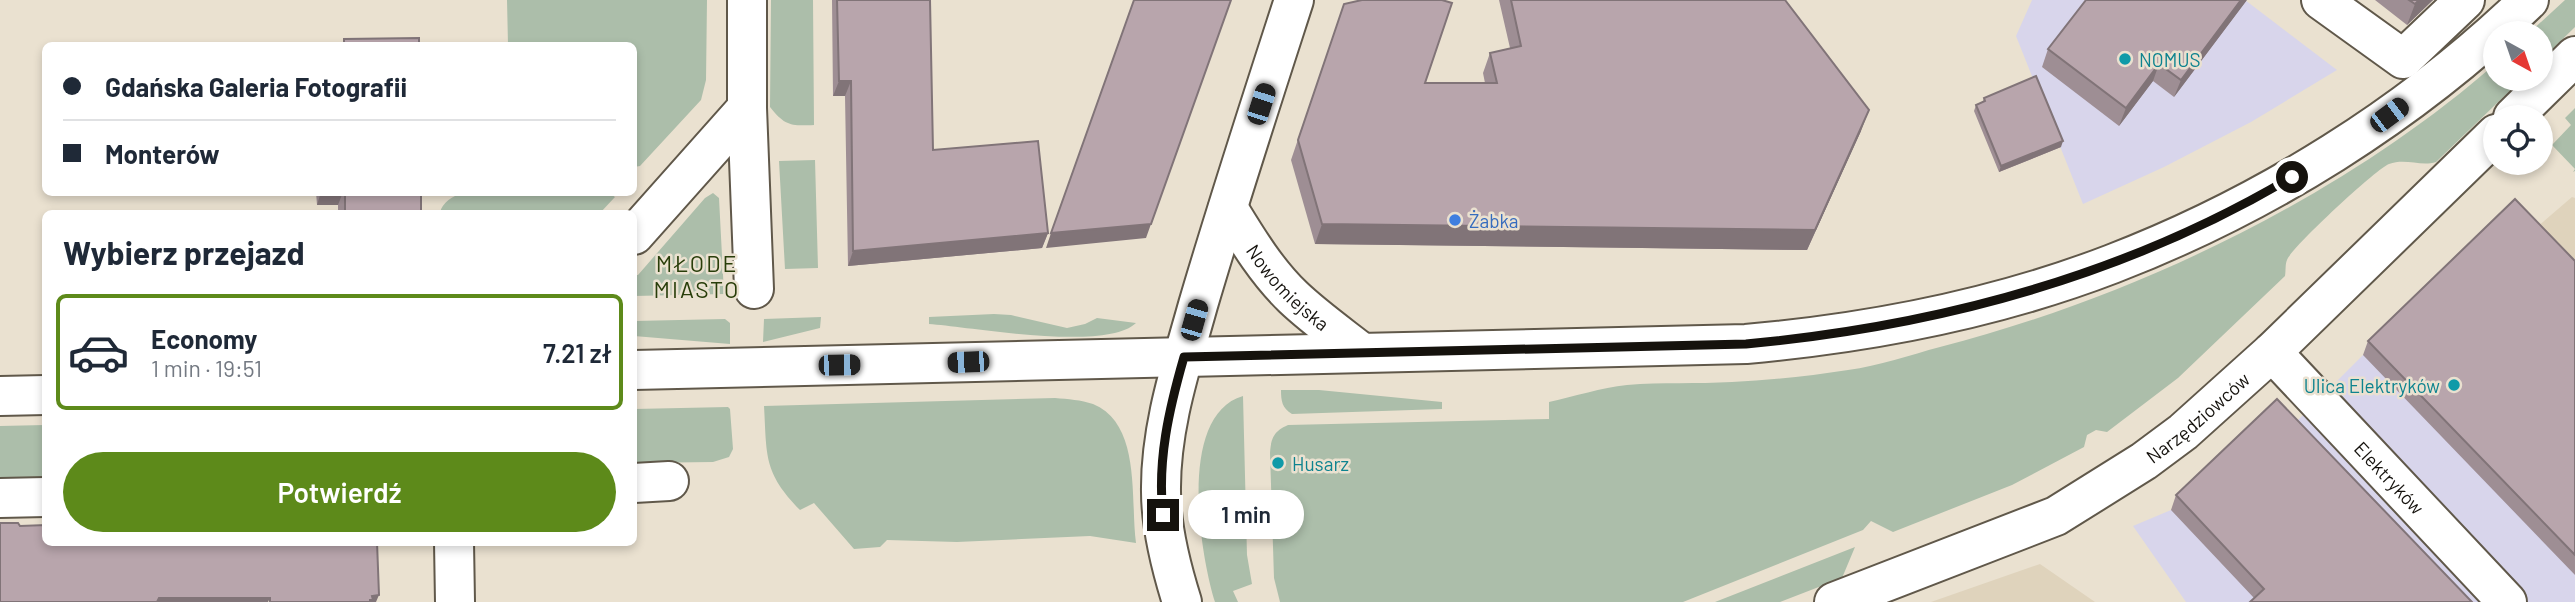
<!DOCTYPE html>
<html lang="pl">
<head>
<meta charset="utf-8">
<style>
  body { margin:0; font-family:Barlow,sans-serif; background:#f6f6f7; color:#1f2937; height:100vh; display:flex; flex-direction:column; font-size:26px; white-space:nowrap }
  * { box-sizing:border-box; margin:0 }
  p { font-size:23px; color:#747a83 }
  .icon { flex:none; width:38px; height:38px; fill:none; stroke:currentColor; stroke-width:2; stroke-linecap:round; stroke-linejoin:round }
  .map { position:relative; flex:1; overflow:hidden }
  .sheet { position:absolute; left:42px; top:210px; width:595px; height:336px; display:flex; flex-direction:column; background:#fff; border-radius:10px; box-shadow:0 4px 10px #0003 }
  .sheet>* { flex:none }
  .top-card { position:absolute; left:42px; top:42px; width:595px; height:154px; border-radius:10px; box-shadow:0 4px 10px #0003; display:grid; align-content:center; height:154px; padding:0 21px; background:#fff }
  .needle { width:46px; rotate:140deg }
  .tools { position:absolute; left:2483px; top:21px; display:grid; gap:14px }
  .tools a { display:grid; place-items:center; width:70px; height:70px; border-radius:50%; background:#fff; box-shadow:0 4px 10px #0003; font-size:35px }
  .end { position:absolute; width:32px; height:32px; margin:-16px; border:9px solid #15120d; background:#fff; box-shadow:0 0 0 4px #fff }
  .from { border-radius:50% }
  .bubble { position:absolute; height:49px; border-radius:24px; background:#fff; box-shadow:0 4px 10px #0003; font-size:23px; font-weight:600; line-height:49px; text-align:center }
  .car { position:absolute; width:21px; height:42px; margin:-21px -10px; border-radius:9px; box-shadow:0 0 5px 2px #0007; background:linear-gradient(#222 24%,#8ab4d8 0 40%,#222 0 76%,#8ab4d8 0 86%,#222 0) }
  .top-card b { display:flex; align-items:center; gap:24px; height:66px; font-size:26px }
  .top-card b+b { border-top:2px solid #e0e1e3 }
  .top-card i { width:18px; height:18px; background:#1f2937 }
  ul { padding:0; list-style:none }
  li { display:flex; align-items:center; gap:21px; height:116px; margin:0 14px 10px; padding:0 7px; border:4px solid transparent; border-radius:10px }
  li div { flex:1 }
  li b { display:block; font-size:26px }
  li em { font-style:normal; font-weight:600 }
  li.on { border-color:#5d8a1a }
  li>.icon { width:63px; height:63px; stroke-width:1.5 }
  h2 { padding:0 21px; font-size:32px; line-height:84px }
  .primary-button { display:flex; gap:14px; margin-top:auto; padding:14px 21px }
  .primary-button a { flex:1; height:80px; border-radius:42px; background:#5d8a1a; color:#fff; font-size:28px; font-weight:600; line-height:80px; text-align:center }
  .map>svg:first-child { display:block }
  .commercial { fill:#d8d5eb }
  .built { fill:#dfd3bc }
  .green { fill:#acbeaa }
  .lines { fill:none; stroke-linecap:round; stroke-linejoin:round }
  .minor-casing { stroke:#60584a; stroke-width:42 }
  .minor { stroke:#fff; stroke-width:38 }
  .wall { fill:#9e8e94 }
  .shaded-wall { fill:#817478 }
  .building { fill:#b8a5ac; stroke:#817478; stroke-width:2 }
  .route { stroke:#15120d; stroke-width:9 }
  .culture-dot { fill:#0f9aa8; stroke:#eae1d0; stroke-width:2.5 }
  .shop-dot { fill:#3f7fe0; stroke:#eae1d0; stroke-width:2.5 }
  .labels { text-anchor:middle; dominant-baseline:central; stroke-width:5; stroke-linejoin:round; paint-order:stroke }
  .culture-label { font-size:19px; fill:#0d838f; stroke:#eae1d0; text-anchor:start }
  .shop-label { font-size:19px; fill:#366cbe; stroke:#eae1d0; text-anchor:start }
  .street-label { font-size:19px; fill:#15120d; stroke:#eae1d0 }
  .quarter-label { font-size:23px; letter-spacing:2px; fill:#293e0a; stroke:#eae1d0 }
</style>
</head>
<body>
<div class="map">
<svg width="2575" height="602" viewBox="0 0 2575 602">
  <rect width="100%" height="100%" fill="#eae1d0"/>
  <path class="commercial" d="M2032,0H2245L2337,70L2251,122L2164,167L2083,204L2016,36Z
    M2575,281V602H2186L2133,526L2171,510L2288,430L2363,355Z"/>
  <path class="built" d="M2572,197L2575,198V281L2529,234Z
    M2040,564L2095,602H1931Z"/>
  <path class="green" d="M507,0H707L706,80L701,100L640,166L634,167V46L508,45Z
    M771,0H813L814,125C791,126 785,126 770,107Z
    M2565,0H2575V27L2541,60V33H2529Z
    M2495,64L2496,79H2522L2436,162C2421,167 2406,158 2389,164C2377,168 2290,249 2287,260C2285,264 2286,271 2285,276L2178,378L2107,432L2096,430L2087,435L2084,447L2012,485L1893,532L1871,521L1863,530L1683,602H1280L1274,578L1270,453C1271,438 1274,431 1288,425L1549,419V402C1575,396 1601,388 1627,385C1662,382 1697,384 1732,382C1771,380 1810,376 1848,370C1879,366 1910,355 1940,347C2135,297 2343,197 2495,64Z
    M2575,108V171L2573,172L2575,169L2552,145L2571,125L2565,118Z
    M815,160L818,268L785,269L779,161Z
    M608,192L615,197L600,213H440C442,202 453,196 463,193Z
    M713,193L719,198L724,294L634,296V275H638L705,198Z
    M994,314L1011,315L1067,328L1085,324L1097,318L1136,323C1106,352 972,327 929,324V317Z
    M821,317L820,328L763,342L764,319Z
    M725,319L730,323V344L634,336V321Z
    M1281,390H1319L1442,402V409L1292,414C1282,408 1281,401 1281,390Z
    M1243,396L1247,555L1252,584L1233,591L1238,602H1215C1200,554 1177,415 1243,396Z
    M1055,398C1068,399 1081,400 1093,404C1142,424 1130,500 1136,543L1090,536L957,542L887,540L880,547L854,549L814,503L800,510C763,472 767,456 764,406Z
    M728,407L730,409L733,449L729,457L713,462L634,463V409Z
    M45,425V478L0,479V426Z
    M1855,547L1842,578L1780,602H1715Z"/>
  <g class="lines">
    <g class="minor-casing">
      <g id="minor">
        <path d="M747,0V108L754,289"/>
        <path d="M2321,0L2403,59L2465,0"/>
        <path d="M2513,117L2575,56"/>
        <path id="s1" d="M1228,208C1247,239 1266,271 1293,297C1314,317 1338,334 1361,352"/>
        <path d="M634,235L747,108"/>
        <path id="s2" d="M2272,352L2507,602"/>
        <path d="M634,370L1746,344C1870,333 1995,309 2112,264C2265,205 2411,114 2529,0"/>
        <path d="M0,396L46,395"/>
        <path d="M634,483L669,481"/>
        <path d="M0,498L46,497"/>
        <path d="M454,542L455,602"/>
        <path d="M1182,602C1171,567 1161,529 1161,492C1160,428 1181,366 1198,305C1228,203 1261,102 1294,0"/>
        <path id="s3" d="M1834,602L2056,516L2144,461L2183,432L2272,352L2496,134"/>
      </g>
    </g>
    <use href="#minor" class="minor"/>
  </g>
  <path class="wall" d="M832,0H930L933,150L1048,233L1042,248L848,266L845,96H833Z
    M1499,0H1785L1861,131L1807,250L1315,244L1291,160L1337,24L1425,83H1485L1483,73L1490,53L1510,48Z
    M2375,0H2433L2407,25Z
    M2246,1L2174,97L2153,81L2119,126L2042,67L2048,49Z
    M1984,98L2061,147L1999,172L1974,111L1976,105L1983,102Z
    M316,192H421V214H338V205H317Z
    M2575,261V575L2363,355L2368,341Z
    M2176,495L2472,602L2254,598L2171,510Z"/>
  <path class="shaded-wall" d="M2241,0H2247L2174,97L2181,80Z
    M2419,0H2433L2407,25L2415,4Z
    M2159,64L2153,81L2119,126L2126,108Z
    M839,81H851L845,96H833Z
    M1869,110L1861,131L1807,250L1315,244L1322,224Z
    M2063,141L2061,147L1999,172L2001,166Z
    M321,192H343L338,205H317Z
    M1151,224L1146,238L1046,248L1051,233Z
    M1048,233L1042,248L848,266L853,251Z
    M379,595L376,602H369L372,596Z
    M159,598H270L268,602H157Z"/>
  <path class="building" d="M837,0H930L933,150L1038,141L1048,233L853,251L851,81H839Z
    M1134,0H1231L1151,224L1051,233Z
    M1362,0H1442L1452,3L1425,83H1497L1490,53L1521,46L1511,0H1785L1869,110L1815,230L1322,224L1298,140L1344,4Z
    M2086,0H2241L2181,80L2159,64L2126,108L2048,49Z
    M2409,0H2419L2415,4Z
    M419,38V46H344V39Z
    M2036,76L2063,141L2001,166L1976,105L1985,101L1984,98Z
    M345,192H421V213L345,214Z
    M2515,199L2575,261V555L2368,341Z
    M2277,399L2472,602H2250L2264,589L2176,495Z
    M0,523H18L20,526L46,525V542H377L379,595L372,596L373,600H370V602H270V598H159L157,602H0Z"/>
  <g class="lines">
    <path class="route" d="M1163,515C1157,461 1169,409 1184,357L1746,344C1938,326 2125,276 2292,177"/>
  </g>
  <g class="culture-dot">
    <circle cx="2125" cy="59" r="7"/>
    <circle cx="2454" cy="385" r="7"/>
    <circle cx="1278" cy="463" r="7"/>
  </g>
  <circle class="shop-dot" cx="1455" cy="220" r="7"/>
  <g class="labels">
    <g class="culture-label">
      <text x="2139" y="59">NOMUS</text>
      <text x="2440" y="385" text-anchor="end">Ulica Elektryków</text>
      <text x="1292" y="463">Husarz</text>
    </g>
    <g class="shop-label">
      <text x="1469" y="220">Żabka</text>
    </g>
    <g class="street-label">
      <text stroke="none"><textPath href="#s1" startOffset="100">Nowomiejska</textPath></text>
      <text stroke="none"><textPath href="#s3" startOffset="411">Narzędziowców</textPath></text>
      <text stroke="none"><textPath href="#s2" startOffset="172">Elektryków</textPath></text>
    </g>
    <g class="quarter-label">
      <text x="697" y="263">MŁODE<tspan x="697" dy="26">MIASTO</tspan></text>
    </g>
  </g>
</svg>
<div class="tools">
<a><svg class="needle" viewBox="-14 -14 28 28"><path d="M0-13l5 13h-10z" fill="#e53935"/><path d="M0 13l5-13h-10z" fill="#747a83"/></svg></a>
<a><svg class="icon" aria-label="locate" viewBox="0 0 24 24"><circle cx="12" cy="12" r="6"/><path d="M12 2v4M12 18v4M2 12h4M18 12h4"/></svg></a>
</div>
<i class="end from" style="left:2292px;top:177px"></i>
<i class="end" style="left:1163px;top:515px"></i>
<div class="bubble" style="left:1188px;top:490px;width:116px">1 min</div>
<i class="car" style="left:1261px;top:104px;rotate:18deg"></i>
<i class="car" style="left:2389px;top:115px;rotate:53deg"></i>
<i class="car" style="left:1194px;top:320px;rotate:16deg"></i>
<i class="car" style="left:968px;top:362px;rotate:268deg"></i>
<i class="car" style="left:839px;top:365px;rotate:89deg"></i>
<div class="top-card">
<b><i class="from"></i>Gdańska Galeria Fotografii</b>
<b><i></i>Monterów</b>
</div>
<section class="sheet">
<h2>Wybierz przejazd</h2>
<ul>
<li class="on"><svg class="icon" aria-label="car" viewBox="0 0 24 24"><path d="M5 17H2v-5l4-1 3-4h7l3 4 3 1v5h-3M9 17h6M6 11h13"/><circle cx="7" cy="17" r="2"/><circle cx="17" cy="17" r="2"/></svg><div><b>Economy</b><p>1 min · 19:51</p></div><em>7.21 zł</em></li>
</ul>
<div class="primary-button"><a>Potwierdź</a></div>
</section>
</div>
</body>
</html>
